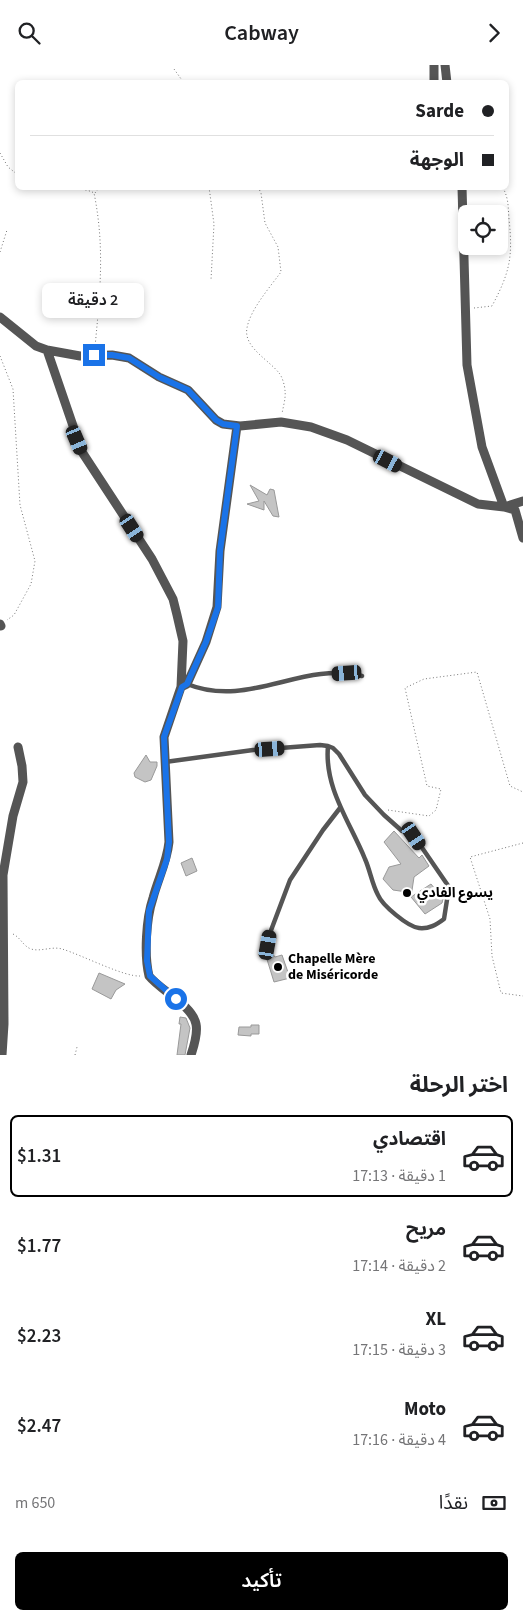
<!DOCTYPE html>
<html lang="ar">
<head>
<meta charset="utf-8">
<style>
  body { margin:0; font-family:"Source Sans 3","Noto Sans Arabic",sans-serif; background:#f2f2f2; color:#202124; direction:rtl; height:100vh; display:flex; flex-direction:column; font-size:19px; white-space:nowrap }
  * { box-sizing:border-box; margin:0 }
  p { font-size:16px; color:#757577 }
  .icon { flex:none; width:28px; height:28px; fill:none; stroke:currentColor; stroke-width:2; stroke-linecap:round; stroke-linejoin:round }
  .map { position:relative; height:990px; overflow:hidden; direction:ltr }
  .panel { display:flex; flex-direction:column; background:#fff; flex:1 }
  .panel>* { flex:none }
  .guide { position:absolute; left:15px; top:15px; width:494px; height:110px; border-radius:8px; box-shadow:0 2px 8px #0003; direction:rtl; display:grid; align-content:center; height:110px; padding:0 15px; background:#fff }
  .buttons { position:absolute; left:458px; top:140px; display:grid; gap:10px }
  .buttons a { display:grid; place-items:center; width:50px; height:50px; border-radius:8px; background:#fff; box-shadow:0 2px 8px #0003; font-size:25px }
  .end { position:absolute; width:22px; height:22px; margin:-11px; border:6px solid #1a73e8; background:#fff; box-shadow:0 0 0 2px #fff }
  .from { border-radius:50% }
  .bubble { position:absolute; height:35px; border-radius:8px; background:#fff; box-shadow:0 2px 8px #0003; font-size:16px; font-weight:600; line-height:35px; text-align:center; direction:rtl }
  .car { position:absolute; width:15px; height:30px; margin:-15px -8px; border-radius:6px; box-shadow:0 0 4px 1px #0007; background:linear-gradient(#222 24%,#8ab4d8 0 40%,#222 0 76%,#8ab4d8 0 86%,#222 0) }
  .guide b { display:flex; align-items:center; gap:18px; height:48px; font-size:19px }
  .guide b+b { border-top:1px solid #e0e0e0 }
  .guide i { width:12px; height:12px; background:#202124 }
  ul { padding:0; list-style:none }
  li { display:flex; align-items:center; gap:15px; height:82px; margin:0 10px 8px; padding:0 5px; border:2px solid transparent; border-radius:8px }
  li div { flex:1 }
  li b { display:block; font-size:19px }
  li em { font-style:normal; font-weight:600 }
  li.current { border-color:#000 }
  li>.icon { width:45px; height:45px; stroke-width:1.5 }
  h2 { padding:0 15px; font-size:22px; line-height:60px }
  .pay { display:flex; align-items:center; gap:12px; height:55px; padding:0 15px; font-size:19px }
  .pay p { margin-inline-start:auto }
  .action { display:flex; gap:10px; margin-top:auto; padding:10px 15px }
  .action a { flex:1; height:58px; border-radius:8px; background:#000; color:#fff; font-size:20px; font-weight:600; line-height:58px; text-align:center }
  header { display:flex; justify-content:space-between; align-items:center; height:65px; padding:0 15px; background:#fff; font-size:22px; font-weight:600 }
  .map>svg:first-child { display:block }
  .building { fill:#c4c4c4; stroke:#999 }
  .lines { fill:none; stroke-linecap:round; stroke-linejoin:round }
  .path { stroke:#777; stroke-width:1; stroke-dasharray:1 2.5; stroke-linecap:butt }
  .lane { stroke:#555; stroke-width:4.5 }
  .street { stroke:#555; stroke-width:9 }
  .route { stroke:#1a73e8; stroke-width:6 }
  .poi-dot { fill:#000; stroke:#fff; stroke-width:2 }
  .labels { text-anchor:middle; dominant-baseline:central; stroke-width:5; stroke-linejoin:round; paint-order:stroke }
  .poi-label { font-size:14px; font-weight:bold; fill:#000; stroke:#fff; text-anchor:start }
</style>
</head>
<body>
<header><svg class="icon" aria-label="forward" viewBox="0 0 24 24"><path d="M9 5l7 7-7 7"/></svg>Cabway<svg class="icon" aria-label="search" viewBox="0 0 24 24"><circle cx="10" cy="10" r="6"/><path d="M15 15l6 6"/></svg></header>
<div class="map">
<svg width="523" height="990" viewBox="0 0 523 990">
  <rect width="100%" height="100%" fill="#fff"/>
  <path class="building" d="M250,420L267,430L270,424L274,425L279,452L273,451L264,436V445L247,439L259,436Z
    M146,690L150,697H157V701L151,715L145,717L135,712L134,708Z
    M394,766L419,793L422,790L429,801L414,812L411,832L407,827L393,825L383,814L389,802L401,799L384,777Z
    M192,793L197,806L186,811L181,798Z
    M431,819L443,834L442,838L425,849L411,832Z
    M265,888H272L275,892L282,890L290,913L274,917Z
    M99,908L125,919L116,925L111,934L92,924Z
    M180,952L186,953L190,963L185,990H177L181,959H179Z
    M251,960H259V969H251V971L238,970L239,962H251Z"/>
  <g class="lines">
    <path class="path" d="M174,4L184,18
      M0,88L8,102L18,110
      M54,122C67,125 84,122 94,128C105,182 100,229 95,282
      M209,122L214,159L211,215
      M258,122L261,128L265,158L278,182L281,207C270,222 250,245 247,263C243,282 269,295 279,308C282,311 285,321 285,326C286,333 283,342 282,349
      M95,128L100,122
      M0,187L7,165
      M474,243L492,241C510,207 513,192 509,154C508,143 509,134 503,123
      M0,291L13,324L20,440L35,496L31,519L14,550L7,555
      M388,745L429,751L436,745L441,724L427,721L405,623L424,614L477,607L510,721L523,727
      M523,778L470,792L490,854L492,891L501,928L523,931
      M13,869C21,873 23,881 31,884C41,887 52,881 62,884C82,890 124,912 140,911
      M75,990L77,982"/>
    <path class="lane" d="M187,619C249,644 301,596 362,611
      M165,697L253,685L320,680L328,681C324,723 350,757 365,794C370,805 372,819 378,830C382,840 408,862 419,863C429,864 436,860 444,854L449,822L414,771L402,766L384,750L365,730L339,689L333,683L328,681
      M268,880L270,868L290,815L323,765L340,743"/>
    <path class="street" d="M445,0L447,18
      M434,18V0
      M462,122L467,300L482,382L504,442L515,445L523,473
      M0,252L36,281L47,285L80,291L112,290L129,293L159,312L188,325L216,355L223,359L240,361L281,357L311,362L347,375L478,439L504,442L523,436
      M47,285L82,387L152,494L173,534L177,550L183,576L181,622L164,672L169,777C167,797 158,814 153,833C146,854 144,890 149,911C161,926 192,940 196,959C198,968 194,981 191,990
      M0,559L1,561
      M181,622L187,619L206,577L217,542L220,486L237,361
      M2,990L4,959L3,810L13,751L23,717L22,701L18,682"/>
  </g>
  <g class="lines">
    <path class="route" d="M94,290H112L129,293L159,312L188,325L216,355L223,359L237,361L220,486L218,542L206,577L187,619L182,622L164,672L169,777L167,794L149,846L147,896L150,911L176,934"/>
  </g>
  <g class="poi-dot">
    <circle cx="407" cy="828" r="5"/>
    <circle cx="278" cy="902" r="5"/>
  </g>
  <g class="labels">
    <g class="poi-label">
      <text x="417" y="828">يسوع الفادي</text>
      <text x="288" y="894">Chapelle Mère<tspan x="288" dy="16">de Miséricorde</tspan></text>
    </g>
  </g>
</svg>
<div class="buttons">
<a><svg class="icon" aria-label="locate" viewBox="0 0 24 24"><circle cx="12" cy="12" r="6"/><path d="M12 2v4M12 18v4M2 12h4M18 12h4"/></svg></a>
</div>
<i class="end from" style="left:176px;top:934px"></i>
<i class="end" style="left:94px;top:290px"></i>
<div class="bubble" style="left:42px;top:218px;width:102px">2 دقيقة</div>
<i class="car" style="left:77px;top:375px;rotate:157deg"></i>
<i class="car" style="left:388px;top:396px;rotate:117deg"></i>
<i class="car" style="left:132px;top:463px;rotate:147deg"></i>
<i class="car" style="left:347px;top:608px;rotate:266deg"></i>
<i class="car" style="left:270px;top:684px;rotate:86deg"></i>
<i class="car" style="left:414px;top:771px;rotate:146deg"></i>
<i class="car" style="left:268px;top:880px;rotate:10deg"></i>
<div class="guide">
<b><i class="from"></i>Sarde</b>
<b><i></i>الوجهة</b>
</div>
</div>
<section class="panel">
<h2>اختر الرحلة</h2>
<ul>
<li class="current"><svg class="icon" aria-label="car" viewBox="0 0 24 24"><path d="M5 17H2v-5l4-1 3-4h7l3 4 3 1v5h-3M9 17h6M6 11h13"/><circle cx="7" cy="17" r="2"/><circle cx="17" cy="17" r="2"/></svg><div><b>اقتصادي</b><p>1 دقيقة · 17:13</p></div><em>$1.31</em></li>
<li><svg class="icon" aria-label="car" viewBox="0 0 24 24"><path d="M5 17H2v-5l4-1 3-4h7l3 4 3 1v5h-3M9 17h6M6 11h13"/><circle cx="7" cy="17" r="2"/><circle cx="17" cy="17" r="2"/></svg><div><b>مريح</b><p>2 دقيقة · 17:14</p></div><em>$1.77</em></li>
<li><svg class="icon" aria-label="car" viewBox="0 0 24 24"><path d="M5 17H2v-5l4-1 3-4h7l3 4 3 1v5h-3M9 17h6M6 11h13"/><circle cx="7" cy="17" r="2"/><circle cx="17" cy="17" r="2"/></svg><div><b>XL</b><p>3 دقيقة · 17:15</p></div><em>$2.23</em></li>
<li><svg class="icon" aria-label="car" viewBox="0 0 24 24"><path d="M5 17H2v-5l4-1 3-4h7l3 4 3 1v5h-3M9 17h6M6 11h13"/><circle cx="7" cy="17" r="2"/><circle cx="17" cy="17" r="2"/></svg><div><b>Moto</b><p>4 دقيقة · 17:16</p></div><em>$2.47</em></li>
</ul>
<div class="pay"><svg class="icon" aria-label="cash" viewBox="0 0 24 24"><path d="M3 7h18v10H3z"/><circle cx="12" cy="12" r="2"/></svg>نقدًا<p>650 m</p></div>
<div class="action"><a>تأكيد</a></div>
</section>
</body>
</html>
